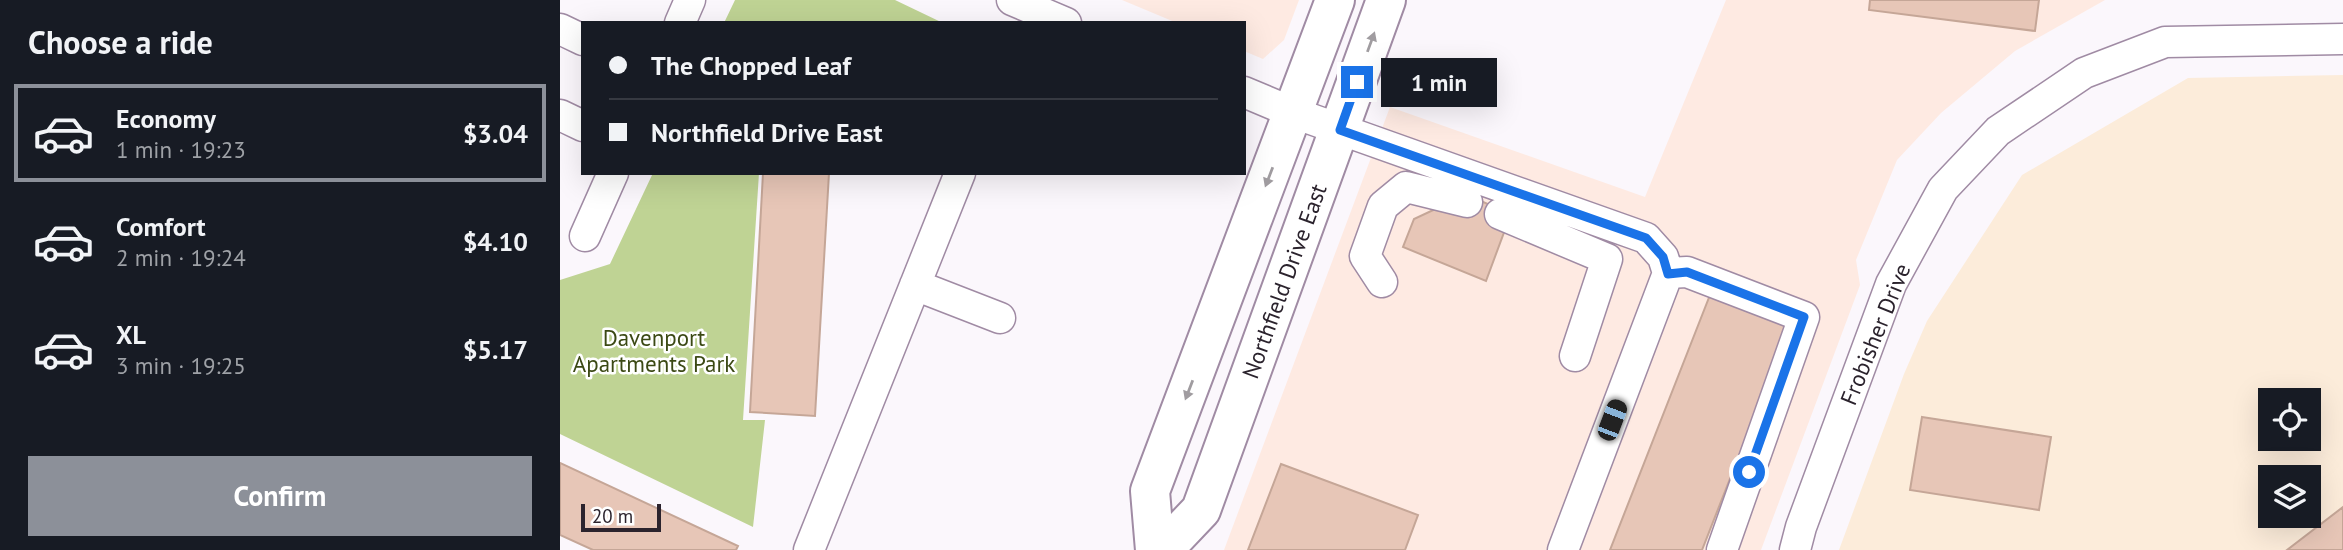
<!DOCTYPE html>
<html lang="en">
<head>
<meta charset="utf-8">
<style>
  body { margin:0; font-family:"PT Sans",sans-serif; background:#20242c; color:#f1f3f6; height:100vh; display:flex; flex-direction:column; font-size:26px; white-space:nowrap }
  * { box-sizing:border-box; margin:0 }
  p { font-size:23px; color:#9ea1a6 }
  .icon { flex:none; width:38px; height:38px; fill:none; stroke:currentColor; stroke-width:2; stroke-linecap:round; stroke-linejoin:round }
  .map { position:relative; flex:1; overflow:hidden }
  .sheet { display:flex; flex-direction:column; background:#171b24; width:560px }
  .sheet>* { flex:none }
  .top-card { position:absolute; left:21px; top:21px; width:665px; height:154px; border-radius:0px; box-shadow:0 7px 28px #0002; display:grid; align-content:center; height:154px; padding:0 28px; background:#171b24 }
  .tools { position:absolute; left:1698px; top:388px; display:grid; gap:14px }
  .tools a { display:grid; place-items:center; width:63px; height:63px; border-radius:0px; background:#171b24; box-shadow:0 7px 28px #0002; font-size:35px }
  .scale { position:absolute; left:21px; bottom:18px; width:80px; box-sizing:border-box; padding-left:7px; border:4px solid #2b232d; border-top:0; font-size:19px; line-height:24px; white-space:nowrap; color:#2b232d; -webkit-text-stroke:5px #fff; paint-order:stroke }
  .end { position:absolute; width:32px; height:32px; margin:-16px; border:9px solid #1a73e8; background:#fff; box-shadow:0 0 0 4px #fff }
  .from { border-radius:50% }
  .bubble { position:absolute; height:49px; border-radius:0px; background:#171b24; box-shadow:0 7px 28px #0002; font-size:23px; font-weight:800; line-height:49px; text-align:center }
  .car { position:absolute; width:21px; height:42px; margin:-21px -10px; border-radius:9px; box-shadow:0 0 5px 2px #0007; background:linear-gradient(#222 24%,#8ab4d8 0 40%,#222 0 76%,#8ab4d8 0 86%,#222 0) }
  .top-card b { display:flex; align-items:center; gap:24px; height:66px; font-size:26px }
  .top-card b+b { border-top:2px solid #363941 }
  .top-card i { width:18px; height:18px; background:#f1f3f6 }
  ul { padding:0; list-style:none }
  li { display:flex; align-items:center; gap:21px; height:98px; margin:0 14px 10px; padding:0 14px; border:4px solid transparent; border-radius:0px }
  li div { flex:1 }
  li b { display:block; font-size:26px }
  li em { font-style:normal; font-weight:800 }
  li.selected { border-color:#8c9099 }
  li>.icon { width:63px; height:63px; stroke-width:1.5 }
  h2 { padding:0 28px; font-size:32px; line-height:84px }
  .button { display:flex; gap:14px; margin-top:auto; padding:14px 28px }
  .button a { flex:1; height:80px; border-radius:0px; background:#8c9099; color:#fff; font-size:28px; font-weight:800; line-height:80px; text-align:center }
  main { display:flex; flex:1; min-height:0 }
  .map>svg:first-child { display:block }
  .commercial { fill:#feeae2 }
  .industrial { fill:#fcecda; fill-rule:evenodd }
  .green { fill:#bfd394 }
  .building { fill:#e7c6b7; stroke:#c5a697; stroke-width:2 }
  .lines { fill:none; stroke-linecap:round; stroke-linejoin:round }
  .minor-casing { stroke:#a08ba4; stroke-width:33 }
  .major-casing { stroke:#a08ba4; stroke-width:42 }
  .minor { stroke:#fff; stroke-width:30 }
  .major { stroke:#fff; stroke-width:38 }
  .oneway { fill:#a09ca0 }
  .route { stroke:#1a73e8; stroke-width:9 }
  .labels { text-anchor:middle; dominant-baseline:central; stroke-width:5; stroke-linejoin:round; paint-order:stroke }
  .street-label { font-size:23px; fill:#2b232d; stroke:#fff }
  .park-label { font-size:23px; fill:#3b4914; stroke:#fff }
</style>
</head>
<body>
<main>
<section class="sheet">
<h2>Choose a ride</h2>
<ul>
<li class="selected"><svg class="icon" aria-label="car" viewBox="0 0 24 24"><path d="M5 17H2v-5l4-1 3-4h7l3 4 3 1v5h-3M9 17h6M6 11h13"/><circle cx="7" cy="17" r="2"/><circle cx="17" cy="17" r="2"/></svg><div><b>Economy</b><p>1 min · 19:23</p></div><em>$3.04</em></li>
<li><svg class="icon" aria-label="car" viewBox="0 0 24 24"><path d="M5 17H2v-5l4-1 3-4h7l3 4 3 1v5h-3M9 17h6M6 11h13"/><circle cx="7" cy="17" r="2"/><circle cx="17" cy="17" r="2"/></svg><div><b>Comfort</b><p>2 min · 19:24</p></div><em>$4.10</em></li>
<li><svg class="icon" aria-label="car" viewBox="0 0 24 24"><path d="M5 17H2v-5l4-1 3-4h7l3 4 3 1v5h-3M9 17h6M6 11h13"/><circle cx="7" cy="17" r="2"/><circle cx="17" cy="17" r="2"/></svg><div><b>XL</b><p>3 min · 19:25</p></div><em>$5.17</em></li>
</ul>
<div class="button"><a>Confirm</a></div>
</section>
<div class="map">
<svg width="1783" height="550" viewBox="0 0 1783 550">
  <rect width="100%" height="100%" fill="#fbf7fc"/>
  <path class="commercial" d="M562,0H739L724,40L703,59L684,51V23H617Z
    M1166,0H1545L1455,51L1381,113L1337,160L1296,260L1300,285L1201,550H664L830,107L1085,197Z"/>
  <path class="industrial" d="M1783,75V550H1279L1344,374L1367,321L1462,175L1628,78ZM1710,401H1748V439H1710ZM1710,478H1748V516H1710Z"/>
  <path class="green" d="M175,0H335L383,23H164Z
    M93,173H199L183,420H205L193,527L0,434V280L50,264Z"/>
  <path class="building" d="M1310,0H1479L1475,31L1309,10Z
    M203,173H269L255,416L190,412Z
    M916,199L935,207L946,227L926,281L843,247L854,219L886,204Z
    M1150,295L1230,326L1142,550H1050Z
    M1362,417L1491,437L1479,510L1350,490Z
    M0,463L178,546L176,550H33L0,535Z
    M721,464L858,515L845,550H688Z
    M1783,507V550H1727Z"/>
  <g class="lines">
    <g class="minor-casing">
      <path id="minor" d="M452,0L506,23
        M120,23L130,0
        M0,29L23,40
        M684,92L734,113L1086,238L1103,257L1108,273L1003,550
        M0,115L23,126
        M940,214L1047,259L1015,356
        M25,236L53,173
        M1108,273L1127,272L1244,317L1162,550
        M822,282L805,256L823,206L846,187L907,202
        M355,285L440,318
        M249,550L400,173
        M1235,550L1241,527L1331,284L1383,189L1438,131L1524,73L1605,42L1783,39"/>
    </g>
    <g class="major-casing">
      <path id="major" d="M595,550L590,491L775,0
        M603,550L641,510L826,0"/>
    </g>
    <use href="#minor" class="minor"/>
    <use href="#major" class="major"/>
  </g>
  <defs><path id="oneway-solid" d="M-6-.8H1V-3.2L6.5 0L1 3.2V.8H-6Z" transform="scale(1.75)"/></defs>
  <g class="oneway">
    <use href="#oneway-solid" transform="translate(811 42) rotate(-70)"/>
    <use href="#oneway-solid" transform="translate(709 177) rotate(111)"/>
    <use href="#oneway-solid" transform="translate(629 390) rotate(111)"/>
  </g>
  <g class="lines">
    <path class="route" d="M797,82L780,130L1086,238L1103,257L1108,274L1127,272L1244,317L1189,472"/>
  </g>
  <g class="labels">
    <g class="street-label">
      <text transform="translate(724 281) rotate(-70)">Northfield Drive East</text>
      <text transform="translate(1315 334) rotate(-68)">Frobisher Drive</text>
    </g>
    <g class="park-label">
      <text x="94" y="337">Davenport<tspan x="94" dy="26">Apartments Park</tspan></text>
    </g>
  </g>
</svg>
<div class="tools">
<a><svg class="icon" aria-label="locate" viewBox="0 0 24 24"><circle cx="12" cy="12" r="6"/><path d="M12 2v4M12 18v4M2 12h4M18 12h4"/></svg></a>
<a><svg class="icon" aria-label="layers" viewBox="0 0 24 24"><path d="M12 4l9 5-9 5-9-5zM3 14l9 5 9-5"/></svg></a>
</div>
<div class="scale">20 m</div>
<i class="end from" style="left:1189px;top:472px"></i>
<i class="end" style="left:797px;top:82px"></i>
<div class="bubble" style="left:821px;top:58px;width:116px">1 min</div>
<i class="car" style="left:1052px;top:420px;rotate:21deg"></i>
<div class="top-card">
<b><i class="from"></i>The Chopped Leaf</b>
<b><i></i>Northfield Drive East</b>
</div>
</div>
</main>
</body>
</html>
